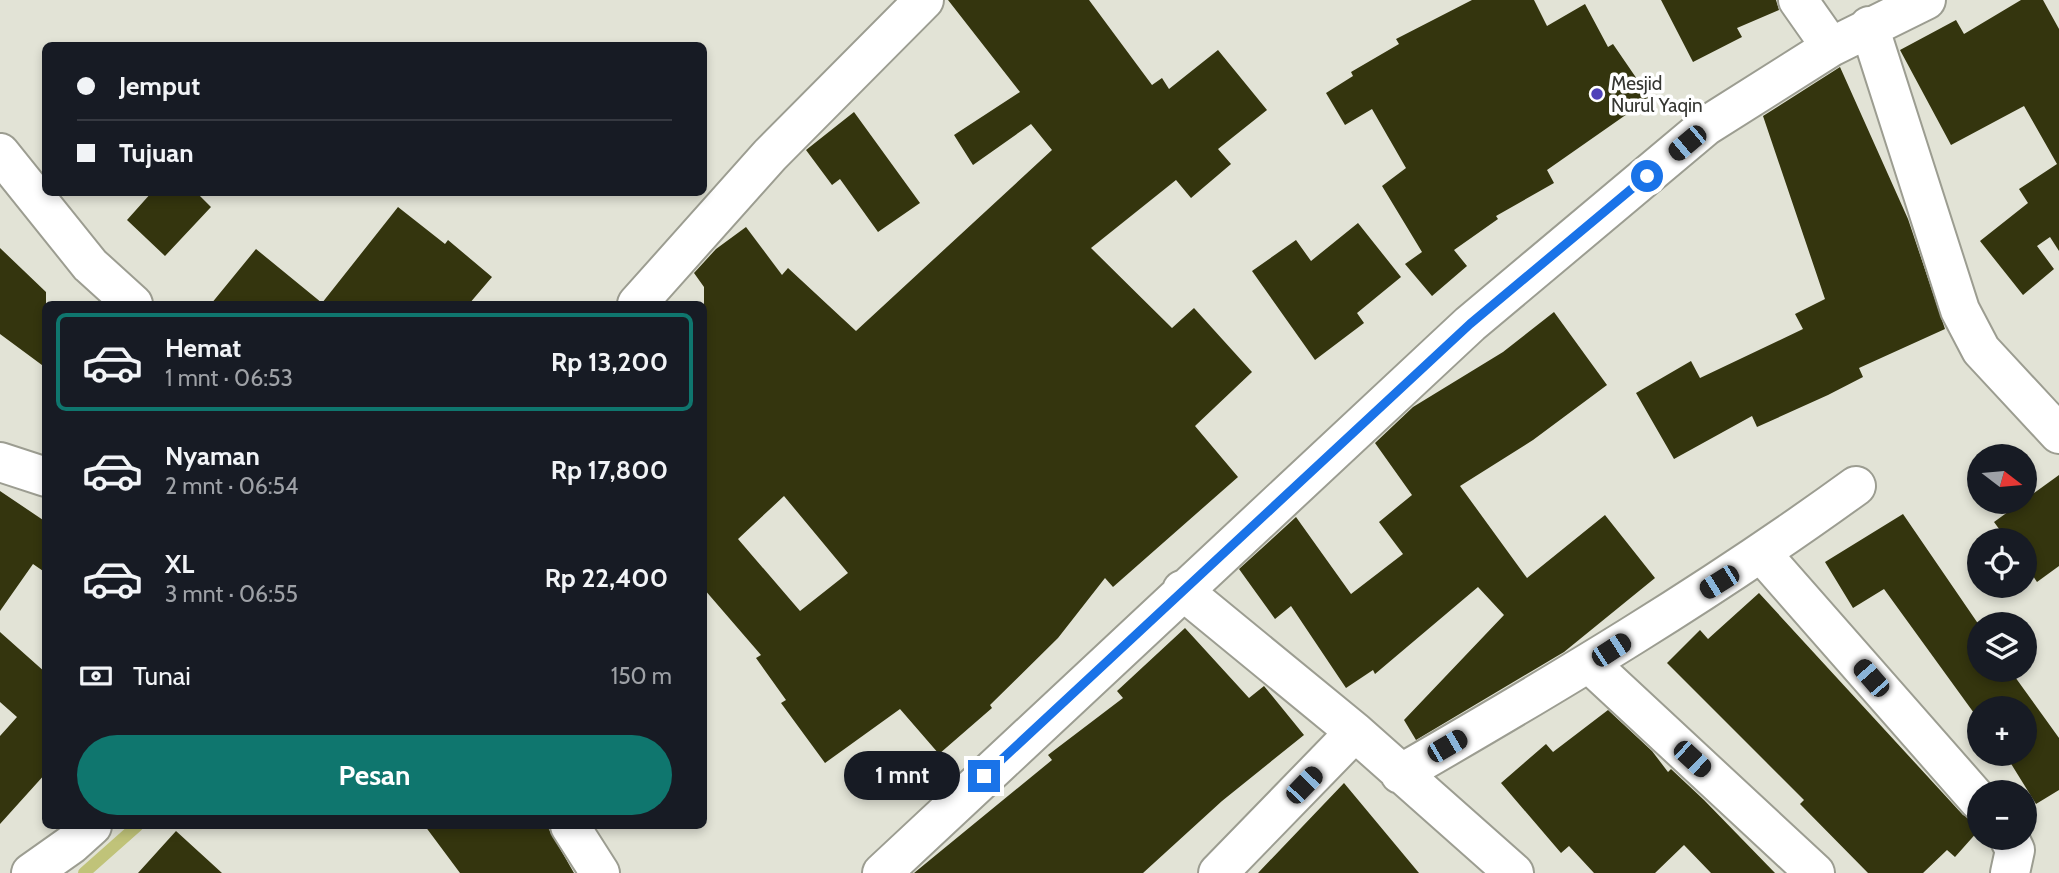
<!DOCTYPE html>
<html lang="id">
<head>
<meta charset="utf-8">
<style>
  body { margin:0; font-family:Cabin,sans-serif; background:#20242c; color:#f1f3f6; height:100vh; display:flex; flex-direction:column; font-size:26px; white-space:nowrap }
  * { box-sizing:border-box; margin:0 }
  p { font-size:23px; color:#9ea1a6 }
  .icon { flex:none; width:38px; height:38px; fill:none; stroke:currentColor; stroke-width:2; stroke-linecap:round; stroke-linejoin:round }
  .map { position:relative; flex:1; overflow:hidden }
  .panel { position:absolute; left:42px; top:301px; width:665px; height:528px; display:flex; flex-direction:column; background:#171b24; border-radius:10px; box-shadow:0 4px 10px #0003 }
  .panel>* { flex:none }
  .banner { position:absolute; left:42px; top:42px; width:665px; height:154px; border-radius:10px; box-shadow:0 4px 10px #0003; display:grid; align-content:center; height:154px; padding:0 35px; background:#171b24 }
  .needle { width:46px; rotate:106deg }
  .tools { position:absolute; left:1967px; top:444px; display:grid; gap:14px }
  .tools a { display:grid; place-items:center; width:70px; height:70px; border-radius:50%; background:#171b24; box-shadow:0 4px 10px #0003; font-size:35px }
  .end { position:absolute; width:32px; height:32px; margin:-16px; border:9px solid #1a73e8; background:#fff; box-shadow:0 0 0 4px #fff }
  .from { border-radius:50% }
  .bubble { position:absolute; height:49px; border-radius:24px; background:#171b24; box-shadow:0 4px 10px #0003; font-size:23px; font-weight:700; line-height:49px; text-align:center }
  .car { position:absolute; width:21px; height:42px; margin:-21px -10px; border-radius:9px; box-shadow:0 0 5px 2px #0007; background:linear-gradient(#222 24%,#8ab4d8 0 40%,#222 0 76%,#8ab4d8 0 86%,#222 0) }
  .banner b { display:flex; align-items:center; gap:24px; height:66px; font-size:26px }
  .banner b+b { border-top:2px solid #363941 }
  .banner i { width:18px; height:18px; background:#f1f3f6 }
  ul { padding:12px 0 0; list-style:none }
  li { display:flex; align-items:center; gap:21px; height:98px; margin:0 14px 10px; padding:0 21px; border:4px solid transparent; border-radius:10px }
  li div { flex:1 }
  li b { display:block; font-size:26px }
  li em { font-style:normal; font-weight:700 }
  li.on { border-color:#0f766e }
  li>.icon { width:63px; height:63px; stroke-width:1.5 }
  .pay { display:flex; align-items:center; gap:18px; height:77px; padding:0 35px; font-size:26px }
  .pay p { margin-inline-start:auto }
  .action { display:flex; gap:14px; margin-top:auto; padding:14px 35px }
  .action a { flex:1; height:80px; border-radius:42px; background:#0f766e; color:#fff; font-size:28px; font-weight:700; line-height:80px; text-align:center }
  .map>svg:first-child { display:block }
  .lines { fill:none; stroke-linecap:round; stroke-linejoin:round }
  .stream { stroke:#c0c379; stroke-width:12 }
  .building { fill:#34350e; fill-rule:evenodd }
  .minor-casing { stroke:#9c9d91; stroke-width:42 }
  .minor { stroke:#fff; stroke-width:38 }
  .route { stroke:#1a73e8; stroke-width:9 }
  .poi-dot { fill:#4e42b9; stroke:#fff; stroke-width:2.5 }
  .labels { text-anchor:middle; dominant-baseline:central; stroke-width:7; stroke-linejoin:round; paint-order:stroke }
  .poi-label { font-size:19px; fill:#353631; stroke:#fff; text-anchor:start }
</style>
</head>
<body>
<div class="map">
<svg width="2059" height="873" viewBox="0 0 2059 873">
  <rect width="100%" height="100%" fill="#e2e3d6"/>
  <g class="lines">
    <path class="stream" d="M84,873L137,826"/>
  </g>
  <path class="building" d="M948,0H1089L1152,85L1162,78L1169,89L1218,50L1267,110L1218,149L1231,164L1191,198L1176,180L1091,248L1172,328L1194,308L1252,372L1195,426L1238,477L1113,587L1105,578L1058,638L990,705L992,708L939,754L900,709L825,763L781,703L786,700L756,658L761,655L704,589V287L694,273L716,249L746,227L782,275L788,268L856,331L1052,150L1031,124L973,165L954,135L1020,92ZM784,496L848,573L800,611L738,539Z
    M1472,0H1534L1547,26L1585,4L1608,47L1613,44L1650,98L1547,170L1554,183L1496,216L1498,219L1454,250L1467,266L1432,296L1405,264L1422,252L1382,186L1406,168L1372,109L1345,125L1326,93L1353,76L1351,72L1399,44L1396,39Z
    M1661,0H1776L1779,10L1737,28L1742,37L1693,62Z
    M2021,0H2043L2059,29V251L2050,237L2037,246L2054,269L2023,295L1980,241L2028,203L2019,189L2057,164L2024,106L1951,145L1900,50L1956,20L1964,34Z
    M1840,67L1908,219L1945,329L1859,368L1863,377L1828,395L1757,427L1752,416L1674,459L1636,393L1691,361L1700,378L1803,329L1795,314L1825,299L1763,116Z
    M854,112L920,203L878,232L840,179L832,185L806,150Z
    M152,192H196L211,207L165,256L127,220Z
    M398,207L445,244L448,240L492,277L469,304H211L256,249L322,303Z
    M1358,223L1401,277L1357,313L1364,323L1315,360L1252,271L1296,240L1311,261Z
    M0,248L46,292V368L0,334Z
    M1554,312L1607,385L1533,440L1460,486L1527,578L1605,515L1655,578L1564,652L1416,740L1404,720L1504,615L1478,587L1375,674L1373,670L1346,688L1291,606L1275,619L1239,569L1296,517L1351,594L1403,554L1379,522L1412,495L1375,443L1413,407L1503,352Z
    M2059,475V566L2037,582L2025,564V541H2008L1994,522Z
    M0,491L46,522V573L33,564L0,611Z
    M1903,514L1979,625V670H2010L2059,738V790L2036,804L2005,754H2025V709H1979V720L1884,589L1853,608L1825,562Z
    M1759,593L1963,815L1979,822V830L1955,857L1947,850L1923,873H1868L1800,804L1804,800L1667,663L1700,630L1708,639Z
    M1185,628L1249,698L1264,686L1304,735L1222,801L1143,873H914L1052,760L1048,755L1123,698L1117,691Z
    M0,632L46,673V773L0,824V736L17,717L0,702Z
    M1608,710L1652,751L1668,772L1671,769L1704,800L1775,873H1711L1684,845L1655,873H1594L1569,846L1561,853L1501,783L1546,744L1553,752Z
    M1344,783L1419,873H1258Z
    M425,826H547L574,873H460Z
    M176,831L222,873H138Z"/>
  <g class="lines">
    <g class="minor-casing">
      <path id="minor" d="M1798,0L1831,47
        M1869,26L1960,310L1981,350L2059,434
        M0,153L90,265L133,304
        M637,304L770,155L924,0
        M0,462L46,477
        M1762,554L1979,801
        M1182,590L1355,732L1514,873
        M1590,664L1815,873
        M1400,774C1556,684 1710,592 1856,486
        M570,826L600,873
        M2009,838L2015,850L2010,873
        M31,873L72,844L92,826
        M882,873L1470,324L1706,126L1831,47L1926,0
        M1218,873L1355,732"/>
    </g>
    <use href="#minor" class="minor"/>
  </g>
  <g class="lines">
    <path class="route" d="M984,776L1470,324L1647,176"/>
  </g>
  <circle class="poi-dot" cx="1597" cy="94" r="7"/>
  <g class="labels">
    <g class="poi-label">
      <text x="1611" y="83">Mesjid<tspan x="1611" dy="22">Nurul Yaqin</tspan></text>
    </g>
  </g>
</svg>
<div class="tools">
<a><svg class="needle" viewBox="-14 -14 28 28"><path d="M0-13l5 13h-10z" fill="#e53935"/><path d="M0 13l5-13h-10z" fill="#9ea1a6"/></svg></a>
<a><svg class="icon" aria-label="locate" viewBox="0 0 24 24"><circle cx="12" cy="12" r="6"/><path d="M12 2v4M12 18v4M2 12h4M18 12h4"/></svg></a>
<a><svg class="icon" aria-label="layers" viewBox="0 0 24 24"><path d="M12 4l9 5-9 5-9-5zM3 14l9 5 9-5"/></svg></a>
<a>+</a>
<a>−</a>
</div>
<i class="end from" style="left:1647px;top:176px"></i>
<i class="end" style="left:984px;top:776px"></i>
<div class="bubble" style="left:844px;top:751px;width:116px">1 mnt</div>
<i class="car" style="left:1687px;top:143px;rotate:230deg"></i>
<i class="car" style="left:1719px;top:582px;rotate:238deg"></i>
<i class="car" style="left:1611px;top:650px;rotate:57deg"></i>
<i class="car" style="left:1871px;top:678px;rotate:319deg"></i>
<i class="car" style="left:1447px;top:746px;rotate:60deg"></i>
<i class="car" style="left:1692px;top:759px;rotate:133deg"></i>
<i class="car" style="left:1304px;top:785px;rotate:44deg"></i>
<div class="banner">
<b><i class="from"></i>Jemput</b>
<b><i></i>Tujuan</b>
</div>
<section class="panel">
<ul>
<li class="on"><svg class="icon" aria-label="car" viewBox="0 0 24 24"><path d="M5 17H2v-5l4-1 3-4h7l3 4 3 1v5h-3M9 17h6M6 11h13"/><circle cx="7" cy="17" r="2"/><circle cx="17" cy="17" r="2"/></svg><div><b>Hemat</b><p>1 mnt · 06:53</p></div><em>Rp 13,200</em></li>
<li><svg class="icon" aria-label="car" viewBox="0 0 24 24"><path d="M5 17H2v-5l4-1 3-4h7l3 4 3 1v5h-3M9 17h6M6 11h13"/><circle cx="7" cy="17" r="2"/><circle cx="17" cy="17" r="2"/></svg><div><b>Nyaman</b><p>2 mnt · 06:54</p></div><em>Rp 17,800</em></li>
<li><svg class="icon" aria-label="car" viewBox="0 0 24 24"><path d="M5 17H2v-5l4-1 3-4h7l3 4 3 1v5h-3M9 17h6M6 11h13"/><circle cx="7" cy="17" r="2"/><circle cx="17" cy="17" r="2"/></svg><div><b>XL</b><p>3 mnt · 06:55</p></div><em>Rp 22,400</em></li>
</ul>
<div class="pay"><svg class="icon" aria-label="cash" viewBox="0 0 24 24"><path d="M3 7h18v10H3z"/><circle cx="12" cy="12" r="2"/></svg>Tunai<p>150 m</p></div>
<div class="action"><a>Pesan</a></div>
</section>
</div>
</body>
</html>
